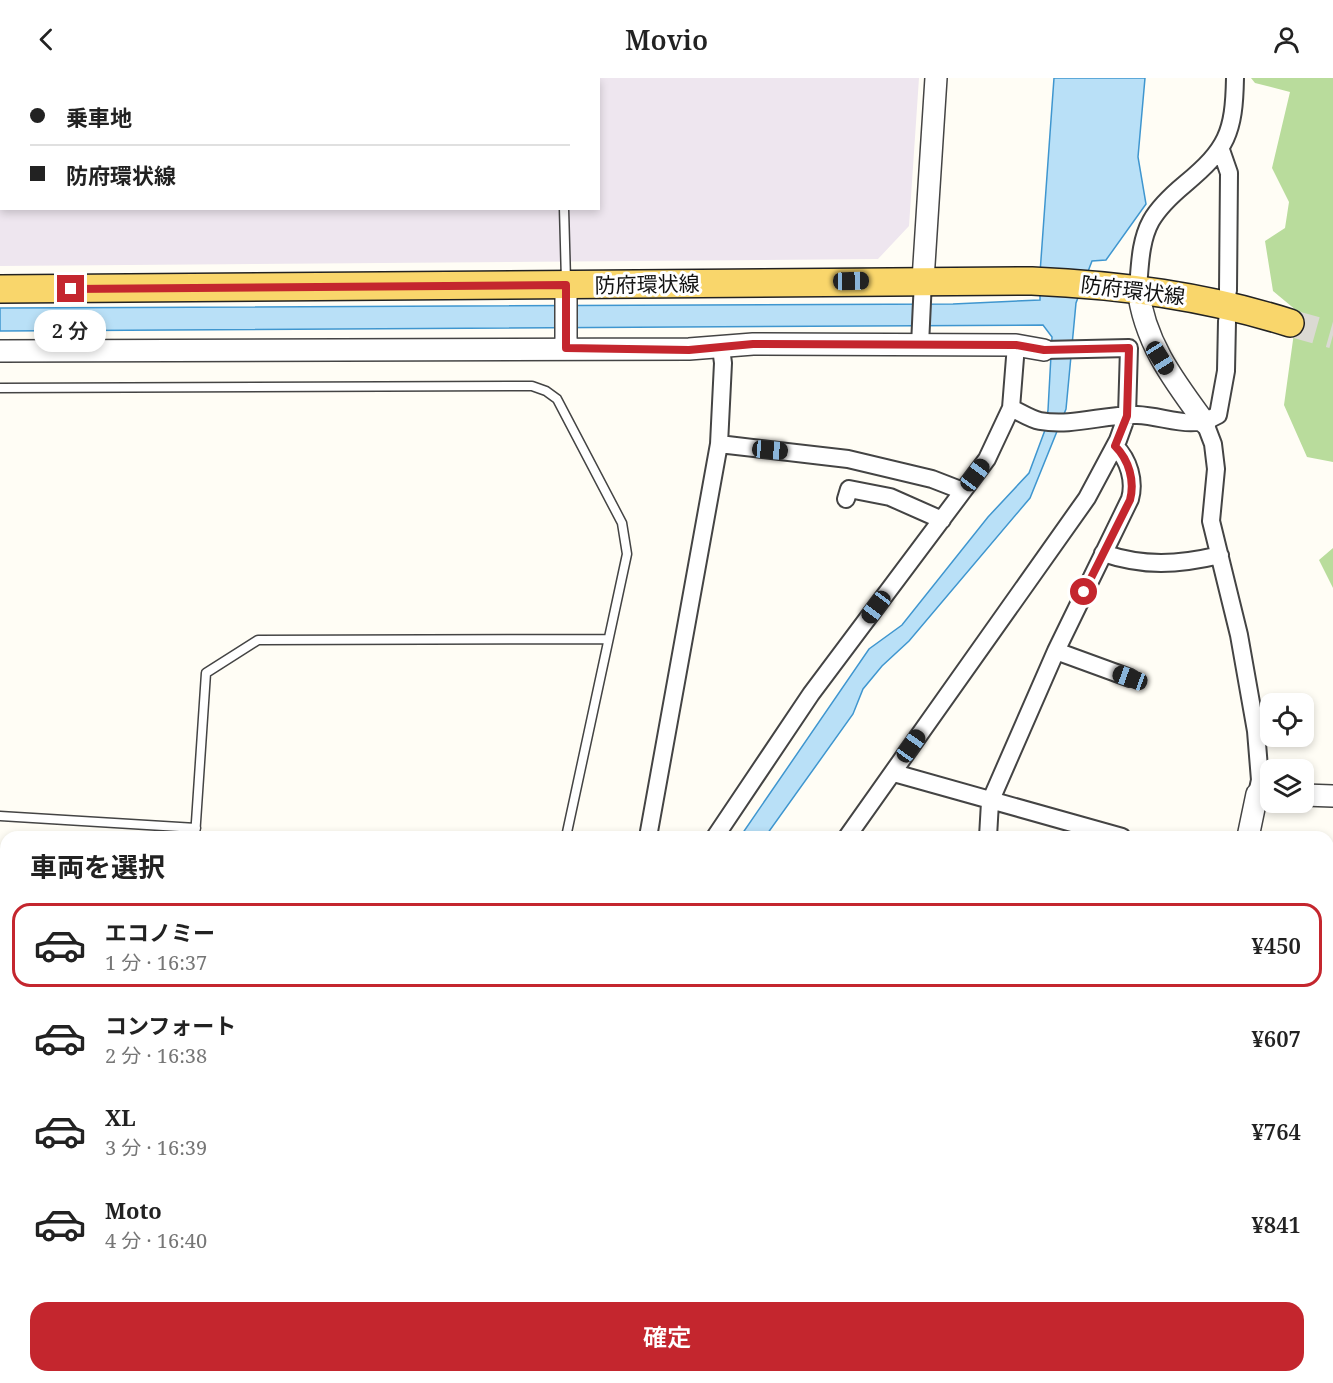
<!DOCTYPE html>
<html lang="ja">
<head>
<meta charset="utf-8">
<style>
  body { margin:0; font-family:"Noto Serif","Noto Sans JP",serif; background:#f2f2f2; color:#222; height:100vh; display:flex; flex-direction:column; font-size:22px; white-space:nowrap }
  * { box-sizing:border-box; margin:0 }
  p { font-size:20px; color:#767676 }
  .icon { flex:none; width:33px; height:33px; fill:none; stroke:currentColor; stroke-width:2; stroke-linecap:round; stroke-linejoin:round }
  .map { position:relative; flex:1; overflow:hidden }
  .drawer { position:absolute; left:0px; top:753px; width:1334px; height:552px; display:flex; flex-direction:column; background:#fff; border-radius:18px 18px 0 0; box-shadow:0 3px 9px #0003 }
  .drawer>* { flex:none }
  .hud { position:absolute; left:0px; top:0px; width:600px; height:132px; box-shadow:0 3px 9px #0003; display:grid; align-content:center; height:132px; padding:0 30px; background:#fff }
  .tools { position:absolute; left:1260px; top:615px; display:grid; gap:12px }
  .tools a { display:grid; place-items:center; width:54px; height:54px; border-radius:12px; background:#fff; box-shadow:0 3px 9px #0003; font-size:30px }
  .end { position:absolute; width:27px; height:27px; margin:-14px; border:8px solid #c4262e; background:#fff; box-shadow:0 0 0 3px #fff }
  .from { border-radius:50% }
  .bubble { position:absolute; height:42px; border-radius:18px; background:#fff; box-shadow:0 3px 9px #0003; font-size:20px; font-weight:600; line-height:42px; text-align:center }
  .car { position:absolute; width:18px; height:36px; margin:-18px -9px; border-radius:8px; box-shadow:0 0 4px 2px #0007; background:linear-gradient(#222 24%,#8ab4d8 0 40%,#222 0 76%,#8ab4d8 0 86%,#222 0) }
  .hud b { display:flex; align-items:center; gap:21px; height:57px; font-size:22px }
  .hud b+b { border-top:2px solid #e0e0e0 }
  .hud i { width:15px; height:15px; background:#222 }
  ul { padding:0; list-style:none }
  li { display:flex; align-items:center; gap:18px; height:84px; margin:0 12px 9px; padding:0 18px; border:3px solid transparent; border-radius:18px }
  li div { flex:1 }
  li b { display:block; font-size:22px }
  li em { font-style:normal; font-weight:600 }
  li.on { border-color:#c4262e }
  li>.icon { width:54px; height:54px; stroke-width:1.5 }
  h2 { padding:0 30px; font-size:27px; line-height:72px }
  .action { display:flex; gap:12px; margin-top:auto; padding:12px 30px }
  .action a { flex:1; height:69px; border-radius:18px; background:#c4262e; color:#fff; font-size:24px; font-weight:600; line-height:69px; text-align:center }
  header { display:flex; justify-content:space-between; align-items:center; height:78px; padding:0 30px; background:#fff; font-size:27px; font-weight:600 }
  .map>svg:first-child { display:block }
  .industrial { fill:#eee6ef; fill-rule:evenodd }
  .forest { fill:#b9dc9c }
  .water { fill:#b9e0f7; stroke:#3f96cf; stroke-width:1.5 }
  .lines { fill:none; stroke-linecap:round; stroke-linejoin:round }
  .primary-tunnel { stroke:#dbdad3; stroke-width:27; stroke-dasharray:27 14; stroke-linecap:butt }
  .service-casing { stroke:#444; stroke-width:11 }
  .minor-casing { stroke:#444; stroke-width:20 }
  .tertiary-casing { stroke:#444; stroke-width:24 }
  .primary-casing { stroke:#222; stroke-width:30 }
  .service { stroke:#fff; stroke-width:8 }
  .minor { stroke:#fff; stroke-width:16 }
  .tertiary { stroke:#fff; stroke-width:21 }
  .primary { stroke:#f9d66b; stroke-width:27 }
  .route { stroke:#c4262e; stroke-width:8 }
  .labels { text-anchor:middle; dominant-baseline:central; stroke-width:6; stroke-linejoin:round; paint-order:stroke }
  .street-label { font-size:21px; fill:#111; stroke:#fff }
</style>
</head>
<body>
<header><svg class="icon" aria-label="back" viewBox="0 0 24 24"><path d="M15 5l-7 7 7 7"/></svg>Movio<svg class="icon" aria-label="person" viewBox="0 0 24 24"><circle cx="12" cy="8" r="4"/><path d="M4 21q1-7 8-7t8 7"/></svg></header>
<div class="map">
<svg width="1333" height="1305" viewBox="0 0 1333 1305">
  <rect width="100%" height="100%" fill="#fffdf5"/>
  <path class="industrial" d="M0,0H919L909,148L878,181L0,188ZM2,2H598V130H2Z"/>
  <path class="forest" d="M1251,0H1333V384L1307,379L1284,327L1297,233L1273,213L1265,163L1285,150L1289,124L1272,90L1290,14L1255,5Z
    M1333,470V510L1319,482Z
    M1333,1152V1208L1328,1212V1164Z
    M1328,1234L1333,1236V1305H1059L1071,1299H1328Z"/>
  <path class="water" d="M0,0H48L2,2L1,70Z
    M1054,0H1145L1138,79L1146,126L1106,182L1092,183L1076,225L1066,331L1030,420L909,563L882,588L863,611L853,636L765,759H740L869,571L902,547L988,439L1029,395L1045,352L1048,332L1052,259L1043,247L0,253V230L953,226L1040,222V195Z
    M6,886V924L0,925V887Z"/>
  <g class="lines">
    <path class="primary-tunnel" d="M1290,245L1333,257"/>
    <g class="service-casing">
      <path id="service" d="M95,0V2
        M565,2V0
        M564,130L566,203
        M0,310L532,308L546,313L557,321L622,445L627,476L566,759
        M0,738L196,750
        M195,759L206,595L258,562L608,561
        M0,865H6
        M0,951H6
        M191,1299V1305
        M450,1299V1305
        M631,1305L635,1299"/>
    </g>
    <g class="minor-casing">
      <path id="minor" d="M1221,72L1229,95L1228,213
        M1138,210C1140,188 1140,163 1151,143C1159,129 1173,116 1185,106C1227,71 1234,55 1235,0
        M920,267L923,202
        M1011,330C1020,334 1030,341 1040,343C1073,349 1105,336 1137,337C1166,338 1191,353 1218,337L1226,293L1227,243
        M1205,345L1213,366L1216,391L1211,443L1239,557L1256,653L1260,702L1257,716
        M719,366L848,381L932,401L963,413
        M846,421L849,411L890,419L942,442
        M1103,475C1144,489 1178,487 1220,477
        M1056,573L1130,600
        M894,695L1122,759
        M648,759L719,366L723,285L721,270
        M715,759L811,616L987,381L1011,330L1016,267
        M847,759L1087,420L1118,362L1127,337L1129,270L1044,272
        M988,759L990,724L1056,573L1130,421C1135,403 1129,382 1115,368
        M1328,823L1333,825
        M1328,932L1333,937
        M678,1305L683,1299"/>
    </g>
    <g class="tertiary-casing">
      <path id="tertiary" d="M923,202L936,0
        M566,207V270
        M1138,210C1144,264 1174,303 1205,345
        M0,273L689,271L753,266L1016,267L1044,272
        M1304,717L1333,718
        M1248,759L1257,716L1270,717
        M927,1305L937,1299"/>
    </g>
    <g class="primary-casing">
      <path id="primary" d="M0,211L1032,203C1121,207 1205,218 1290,245"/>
    </g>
    <use href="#service" class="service"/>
    <use href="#minor" class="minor"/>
    <use href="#tertiary" class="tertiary"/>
    <use href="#primary" class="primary"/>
  </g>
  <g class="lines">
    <path class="route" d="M71,211L566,207V270L689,272L753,266L1016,267L1044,272L1129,270L1127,338L1115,368C1129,382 1135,403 1130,422L1084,514"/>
  </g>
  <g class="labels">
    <g class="street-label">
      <text transform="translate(647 206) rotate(-1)">防府環状線</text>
      <text transform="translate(1133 212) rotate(7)">防府環状線</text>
    </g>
  </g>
</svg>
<div class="tools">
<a><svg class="icon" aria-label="locate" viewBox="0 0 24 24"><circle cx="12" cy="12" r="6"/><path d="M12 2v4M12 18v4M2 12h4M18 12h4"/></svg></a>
<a><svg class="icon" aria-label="layers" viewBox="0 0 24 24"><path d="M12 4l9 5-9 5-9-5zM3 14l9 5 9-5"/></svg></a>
</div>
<i class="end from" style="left:1084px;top:514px"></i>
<i class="end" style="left:71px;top:211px"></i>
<div class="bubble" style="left:34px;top:232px;width:72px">2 分</div>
<i class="car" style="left:851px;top:203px;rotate:89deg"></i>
<i class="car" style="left:1160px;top:280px;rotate:148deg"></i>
<i class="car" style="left:770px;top:372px;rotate:95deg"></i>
<i class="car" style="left:975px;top:397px;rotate:37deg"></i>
<i class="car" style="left:876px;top:529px;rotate:217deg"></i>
<i class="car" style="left:1130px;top:600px;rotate:290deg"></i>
<i class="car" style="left:911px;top:668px;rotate:35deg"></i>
<div class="hud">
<b><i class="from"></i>乗車地</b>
<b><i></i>防府環状線</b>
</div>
<section class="drawer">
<h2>車両を選択</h2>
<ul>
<li class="on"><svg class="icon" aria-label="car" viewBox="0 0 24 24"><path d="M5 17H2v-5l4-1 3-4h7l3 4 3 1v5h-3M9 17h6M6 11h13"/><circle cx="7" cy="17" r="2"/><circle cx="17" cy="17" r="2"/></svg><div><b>エコノミー</b><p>1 分 · 16:37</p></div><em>¥450</em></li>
<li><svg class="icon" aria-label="car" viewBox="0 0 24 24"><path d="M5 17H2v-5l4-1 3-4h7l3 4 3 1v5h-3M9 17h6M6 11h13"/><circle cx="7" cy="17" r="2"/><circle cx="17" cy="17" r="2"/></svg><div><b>コンフォート</b><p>2 分 · 16:38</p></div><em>¥607</em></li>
<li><svg class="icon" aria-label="car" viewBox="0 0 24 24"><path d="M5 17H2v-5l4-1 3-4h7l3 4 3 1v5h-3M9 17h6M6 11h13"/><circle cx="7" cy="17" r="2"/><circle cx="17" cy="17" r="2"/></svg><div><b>XL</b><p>3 分 · 16:39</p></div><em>¥764</em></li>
<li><svg class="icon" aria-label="car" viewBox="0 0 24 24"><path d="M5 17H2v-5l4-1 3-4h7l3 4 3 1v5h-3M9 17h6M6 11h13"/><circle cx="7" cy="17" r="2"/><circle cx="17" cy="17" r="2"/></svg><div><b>Moto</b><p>4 分 · 16:40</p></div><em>¥841</em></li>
</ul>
<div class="action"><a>確定</a></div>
</section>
</div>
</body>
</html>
